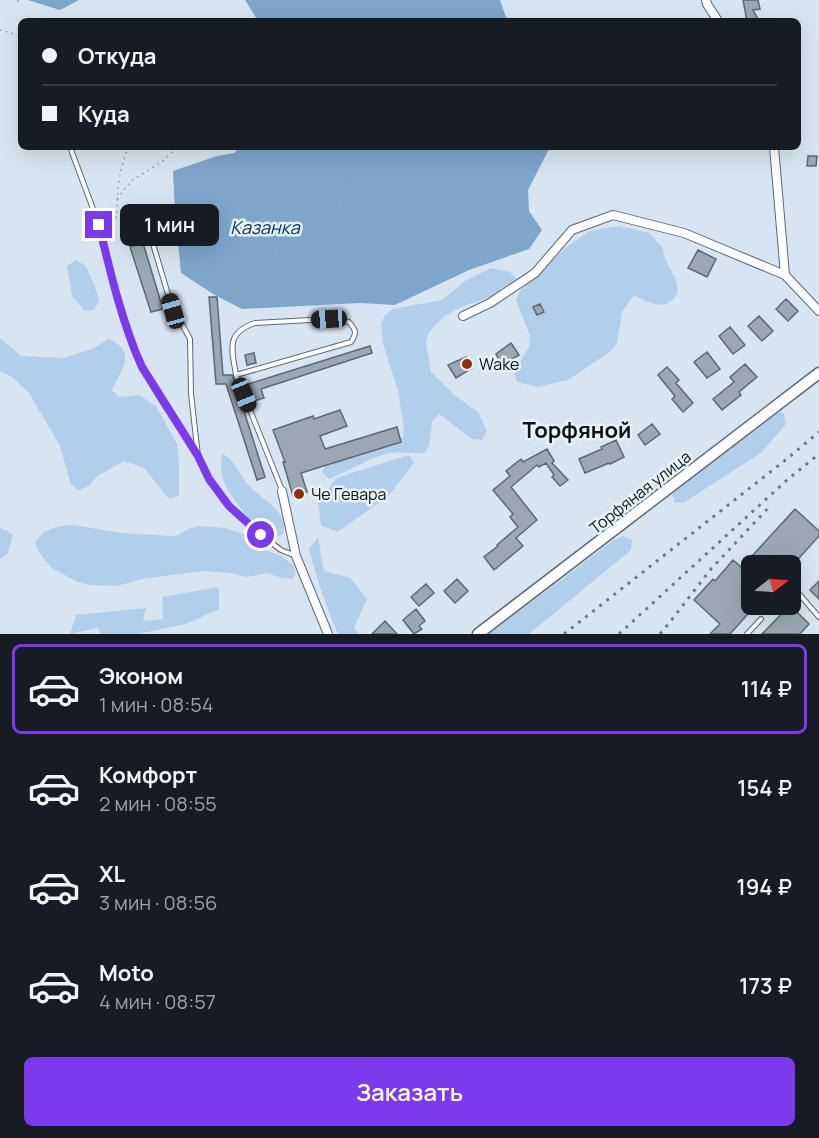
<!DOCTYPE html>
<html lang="ru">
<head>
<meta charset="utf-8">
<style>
  body { margin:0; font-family:Manrope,sans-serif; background:#242831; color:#f1f3f6; height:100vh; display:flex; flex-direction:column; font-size:22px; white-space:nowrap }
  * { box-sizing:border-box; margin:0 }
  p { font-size:20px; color:#9ea1a6 }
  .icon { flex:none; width:33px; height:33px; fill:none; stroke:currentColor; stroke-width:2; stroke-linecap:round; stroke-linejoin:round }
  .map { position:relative; height:634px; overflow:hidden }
  .side { display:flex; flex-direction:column; background:#171b24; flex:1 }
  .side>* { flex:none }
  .hud { position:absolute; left:18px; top:18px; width:783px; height:132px; border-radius:9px; box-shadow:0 6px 24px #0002; display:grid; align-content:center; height:132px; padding:0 24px; background:#171b24 }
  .needle { width:39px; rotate:73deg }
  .fabs { position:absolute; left:741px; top:555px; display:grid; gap:12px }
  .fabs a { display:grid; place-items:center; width:60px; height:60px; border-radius:9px; background:#171b24; box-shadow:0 6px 24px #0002; font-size:30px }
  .end { position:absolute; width:27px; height:27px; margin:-14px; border:8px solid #7c3aed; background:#fff; box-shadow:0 0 0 3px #fff }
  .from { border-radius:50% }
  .bubble { position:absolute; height:42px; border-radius:9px; background:#171b24; box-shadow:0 6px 24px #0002; font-size:20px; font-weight:600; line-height:42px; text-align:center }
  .car { position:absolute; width:18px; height:36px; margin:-18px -9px; border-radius:8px; box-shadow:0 0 4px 2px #0007; background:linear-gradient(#222 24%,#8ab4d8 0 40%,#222 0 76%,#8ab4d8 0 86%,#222 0) }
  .hud b { display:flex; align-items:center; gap:21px; height:57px; font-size:22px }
  .hud b+b { border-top:2px solid #363941 }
  .hud i { width:15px; height:15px; background:#f1f3f6 }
  ul { padding:10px 0 0; list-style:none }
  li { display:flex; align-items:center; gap:18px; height:90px; margin:0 12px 9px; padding:0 12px; border:3px solid transparent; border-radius:9px }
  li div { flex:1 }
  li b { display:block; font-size:22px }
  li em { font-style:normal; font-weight:600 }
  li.on { border-color:#7c3aed }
  li>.icon { width:54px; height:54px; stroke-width:1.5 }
  .button { display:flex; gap:12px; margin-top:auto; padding:12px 24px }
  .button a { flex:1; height:69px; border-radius:9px; background:#7c3aed; color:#fff; font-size:24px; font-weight:600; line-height:69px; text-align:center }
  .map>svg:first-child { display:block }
  .green { fill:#b1ceeb }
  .water { fill:#7ea5ca }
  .building { fill:#9ba7b4; stroke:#5c6874; stroke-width:1.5 }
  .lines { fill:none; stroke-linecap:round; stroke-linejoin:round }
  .service-casing { stroke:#5c6874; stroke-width:6 }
  .minor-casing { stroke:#5c6874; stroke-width:10 }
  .tertiary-casing { stroke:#5c6874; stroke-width:13 }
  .path { stroke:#909ba5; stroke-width:1.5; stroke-dasharray:1.5 4.5; stroke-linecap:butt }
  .service { stroke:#fff; stroke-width:4 }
  .minor { stroke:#fff; stroke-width:8 }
  .tertiary { stroke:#fff; stroke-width:10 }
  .rail { stroke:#727b84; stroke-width:3; stroke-dasharray:3 6; stroke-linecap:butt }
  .route { stroke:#7c3aed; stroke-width:8 }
  .poi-dot { fill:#942e06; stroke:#e6f2fc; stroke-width:2 }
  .labels { text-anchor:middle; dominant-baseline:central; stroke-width:5; stroke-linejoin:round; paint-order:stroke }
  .poi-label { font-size:16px; fill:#0f1318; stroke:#e6f2fc; text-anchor:start }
  .street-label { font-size:16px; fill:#0f1318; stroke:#e6f2fc }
  .water-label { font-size:18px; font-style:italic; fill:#043356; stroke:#e6f2fc }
  .district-label { font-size:22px; font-weight:bold; fill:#0f1318; stroke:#e6f2fc }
</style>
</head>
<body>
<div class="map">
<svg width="819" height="634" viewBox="0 0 819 634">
  <rect width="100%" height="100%" fill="#d7e5f2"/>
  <path class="green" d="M619,226L649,233L663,248C662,265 690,287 671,301C659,310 646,301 634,295L622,312L617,343L611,351L568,380L537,387L517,382L514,372L529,347L530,336L516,300L520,291L564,249L589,231Z
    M76,260L85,265L94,284L99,301L94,310L85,311L72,296L67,266Z
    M491,268L510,272L517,280L499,294L461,307L443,317L429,332L426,342L431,372L453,394L478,412L487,431L482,440L472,439L439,414L432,422L429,446L424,453C413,454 401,451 390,453C367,458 350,471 329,479L322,472L326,464L403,437L404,427L398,391L383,344L381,324L385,315L393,309L442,300L465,281Z
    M0,338L21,356L64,358L92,349L109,339C138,352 121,370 112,390L119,397L139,395L156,406L177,444L179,465V496L169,499L144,468L124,461L96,477L89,486L79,490L71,485L60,446L29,393L12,377L0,371Z
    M780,412L784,414L786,424L762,452L685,502L675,503L672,494L770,416Z
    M222,454C235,459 240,476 249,486C260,497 276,505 283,520C285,525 284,529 283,534C279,536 279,537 274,536C258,534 229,496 224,482C220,472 221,464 222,454Z
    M409,455L414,463L389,495L365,513L337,532L321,525L318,503L336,478Z
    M73,525L121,533L170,536L179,535L188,529L199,526L226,528L246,535L262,549L282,556L294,566L295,575L292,579L282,578L267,573L247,577L231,573L203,571L142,579L117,586L89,585L78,582L52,568L38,551L35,542C45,528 56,526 73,525Z
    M0,528L13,534L8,553L0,559Z
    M623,536L632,540L631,550L529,634H489L614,540Z
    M318,538L324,571L350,578L367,599L354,628L359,634H338C326,606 316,578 309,548Z
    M219,587V609L186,624L138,634H101L98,628L70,634L76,615L146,608L143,621L163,619L162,597Z"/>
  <path class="water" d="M28,0H79L60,10Z
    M245,0H500L506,17L518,21H258Z
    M240,147H550L528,190L529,211L542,230L529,249L469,270L395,305L360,303L242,309L213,294L181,273L175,211L173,171L217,156L234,153Z"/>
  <path class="building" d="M743,0H758L760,9L753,10L759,21H747Z
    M808,156H817L816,166H807Z
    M143,243L163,309L151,312L130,247Z
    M698,250L716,259L707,277L688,268Z
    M209,297H217L223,375H232L243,404L242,405L265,477L257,480L226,384H216Z
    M786,299L798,311L788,321L776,309Z
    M540,304L544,312L537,315L533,307Z
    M759,316L773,331L762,341L748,326Z
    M730,327L745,345L733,354L719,336Z
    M511,343L519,355L502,365L496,354Z
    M370,346L372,353L261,389L264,398L251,402L245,385Z
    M707,352L720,369L707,378L694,362Z
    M254,353L256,363L247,365L245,355Z
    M466,357L472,368L456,378L448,365Z
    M745,364L757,377L739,392L741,395L722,410L713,399L734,382L730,377Z
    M667,367L679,380L676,383L693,403L683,412L672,399L675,396L658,375Z
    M340,410L347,426L320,436L325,449L397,427L401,442L301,473L307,492L293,496L283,462H285L273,430L313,416L314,419Z
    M652,424L660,434L645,445L638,435Z
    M616,440L624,457L610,464L609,463L585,473L579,459L602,449L601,447Z
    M547,449L554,461L552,463L568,480L560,486L552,477L554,475L546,463L539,467L537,465L511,487L537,520L516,538L523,546L494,570L484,557L498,546L497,545L518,527L510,517L513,514L493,490L510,476L506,471L521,459L523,462Z
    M795,509L819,531V536L792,566H743Z
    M733,560L752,576V604H757L730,634H710L720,624L694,600L713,579L715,581Z
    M457,579L468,591L455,603L444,591Z
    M819,581V599L810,590Z
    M426,584L434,593L419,606L411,597Z
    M790,605L809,624L800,634H762Z
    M416,609L425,621L419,626L422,629L414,634L403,620Z
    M385,621L397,634H372Z"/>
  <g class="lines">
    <g class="service-casing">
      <path id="service" d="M70,147L99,225L113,281L135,352L142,367L160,398L198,455
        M153,244L173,311L183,326L190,339L191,394L198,456L209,479L229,506L261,535L281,550L296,556
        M236,375C232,350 225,333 255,323L329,319L349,322C356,330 357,333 351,342L236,375L282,490
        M793,587L819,617
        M747,634L761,619"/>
    </g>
    <g class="minor-casing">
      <path id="minor" d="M706,0L707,4L718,21
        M774,147L785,275L819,311
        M463,316L490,303L535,273L572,230L613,215L684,233L785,275
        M282,491L296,556L328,634"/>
    </g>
    <g class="tertiary-casing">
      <path id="tertiary" d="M478,634L819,373"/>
    </g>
    <path class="path" d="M18,0V2
      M182,21L191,19L215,20L217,21
      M0,30L21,36
      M117,199L131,181L163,161L177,147
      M109,235L117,214L118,188L121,169L128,147
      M329,296L349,164
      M234,298L236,222
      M275,304V281L290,184"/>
    <use href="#service" class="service"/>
    <use href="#minor" class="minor"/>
    <use href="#tertiary" class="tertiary"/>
    <path class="rail" d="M564,634L788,458L819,432
      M619,634L787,480L819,454
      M660,634L670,622L711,569L771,505"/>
  </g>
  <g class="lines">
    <path class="route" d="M99,225C110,271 122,323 142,367L198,456L209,479L229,506L261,535"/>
  </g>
  <g class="poi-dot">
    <circle cx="467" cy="364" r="6"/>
    <circle cx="299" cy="494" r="6"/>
  </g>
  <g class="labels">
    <g class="poi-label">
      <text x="479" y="364">Wake</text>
      <text x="311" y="494">Че Гевара</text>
    </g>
    <g class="street-label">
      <text transform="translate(640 492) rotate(-38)">Торфяная улица</text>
    </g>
    <g class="water-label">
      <text x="265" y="227">Казанка</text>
    </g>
    <g class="district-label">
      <text x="577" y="430">Торфяной</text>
    </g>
  </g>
</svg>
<div class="fabs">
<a><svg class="needle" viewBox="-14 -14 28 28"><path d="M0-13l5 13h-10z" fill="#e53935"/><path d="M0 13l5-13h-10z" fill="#9ea1a6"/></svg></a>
</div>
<i class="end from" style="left:261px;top:535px"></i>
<i class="end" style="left:99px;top:225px"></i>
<div class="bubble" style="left:120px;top:204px;width:99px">1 мин</div>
<i class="car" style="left:173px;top:311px;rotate:344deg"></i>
<i class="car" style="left:329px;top:319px;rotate:267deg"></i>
<i class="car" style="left:244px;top:395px;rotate:158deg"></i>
<div class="hud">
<b><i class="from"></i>Откуда</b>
<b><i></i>Куда</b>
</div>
</div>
<section class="side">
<ul>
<li class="on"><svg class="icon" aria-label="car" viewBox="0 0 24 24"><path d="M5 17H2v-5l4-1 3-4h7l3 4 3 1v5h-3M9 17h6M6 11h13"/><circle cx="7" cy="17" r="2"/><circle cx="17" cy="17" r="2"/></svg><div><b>Эконом</b><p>1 мин · 08:54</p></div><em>114 ₽</em></li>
<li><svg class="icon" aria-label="car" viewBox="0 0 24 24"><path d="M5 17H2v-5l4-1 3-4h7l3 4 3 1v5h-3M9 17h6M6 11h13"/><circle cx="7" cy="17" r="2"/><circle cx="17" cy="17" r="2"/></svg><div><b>Комфорт</b><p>2 мин · 08:55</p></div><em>154 ₽</em></li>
<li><svg class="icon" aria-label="car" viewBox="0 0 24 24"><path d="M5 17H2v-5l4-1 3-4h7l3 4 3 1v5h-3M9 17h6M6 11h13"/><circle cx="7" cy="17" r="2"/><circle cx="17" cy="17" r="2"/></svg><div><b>XL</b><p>3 мин · 08:56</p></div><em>194 ₽</em></li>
<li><svg class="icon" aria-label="car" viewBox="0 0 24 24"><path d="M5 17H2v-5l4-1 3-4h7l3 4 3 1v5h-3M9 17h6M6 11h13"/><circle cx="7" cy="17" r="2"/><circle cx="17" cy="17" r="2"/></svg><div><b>Moto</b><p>4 мин · 08:57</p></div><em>173 ₽</em></li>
</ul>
<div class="button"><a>Заказать</a></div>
</section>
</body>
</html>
